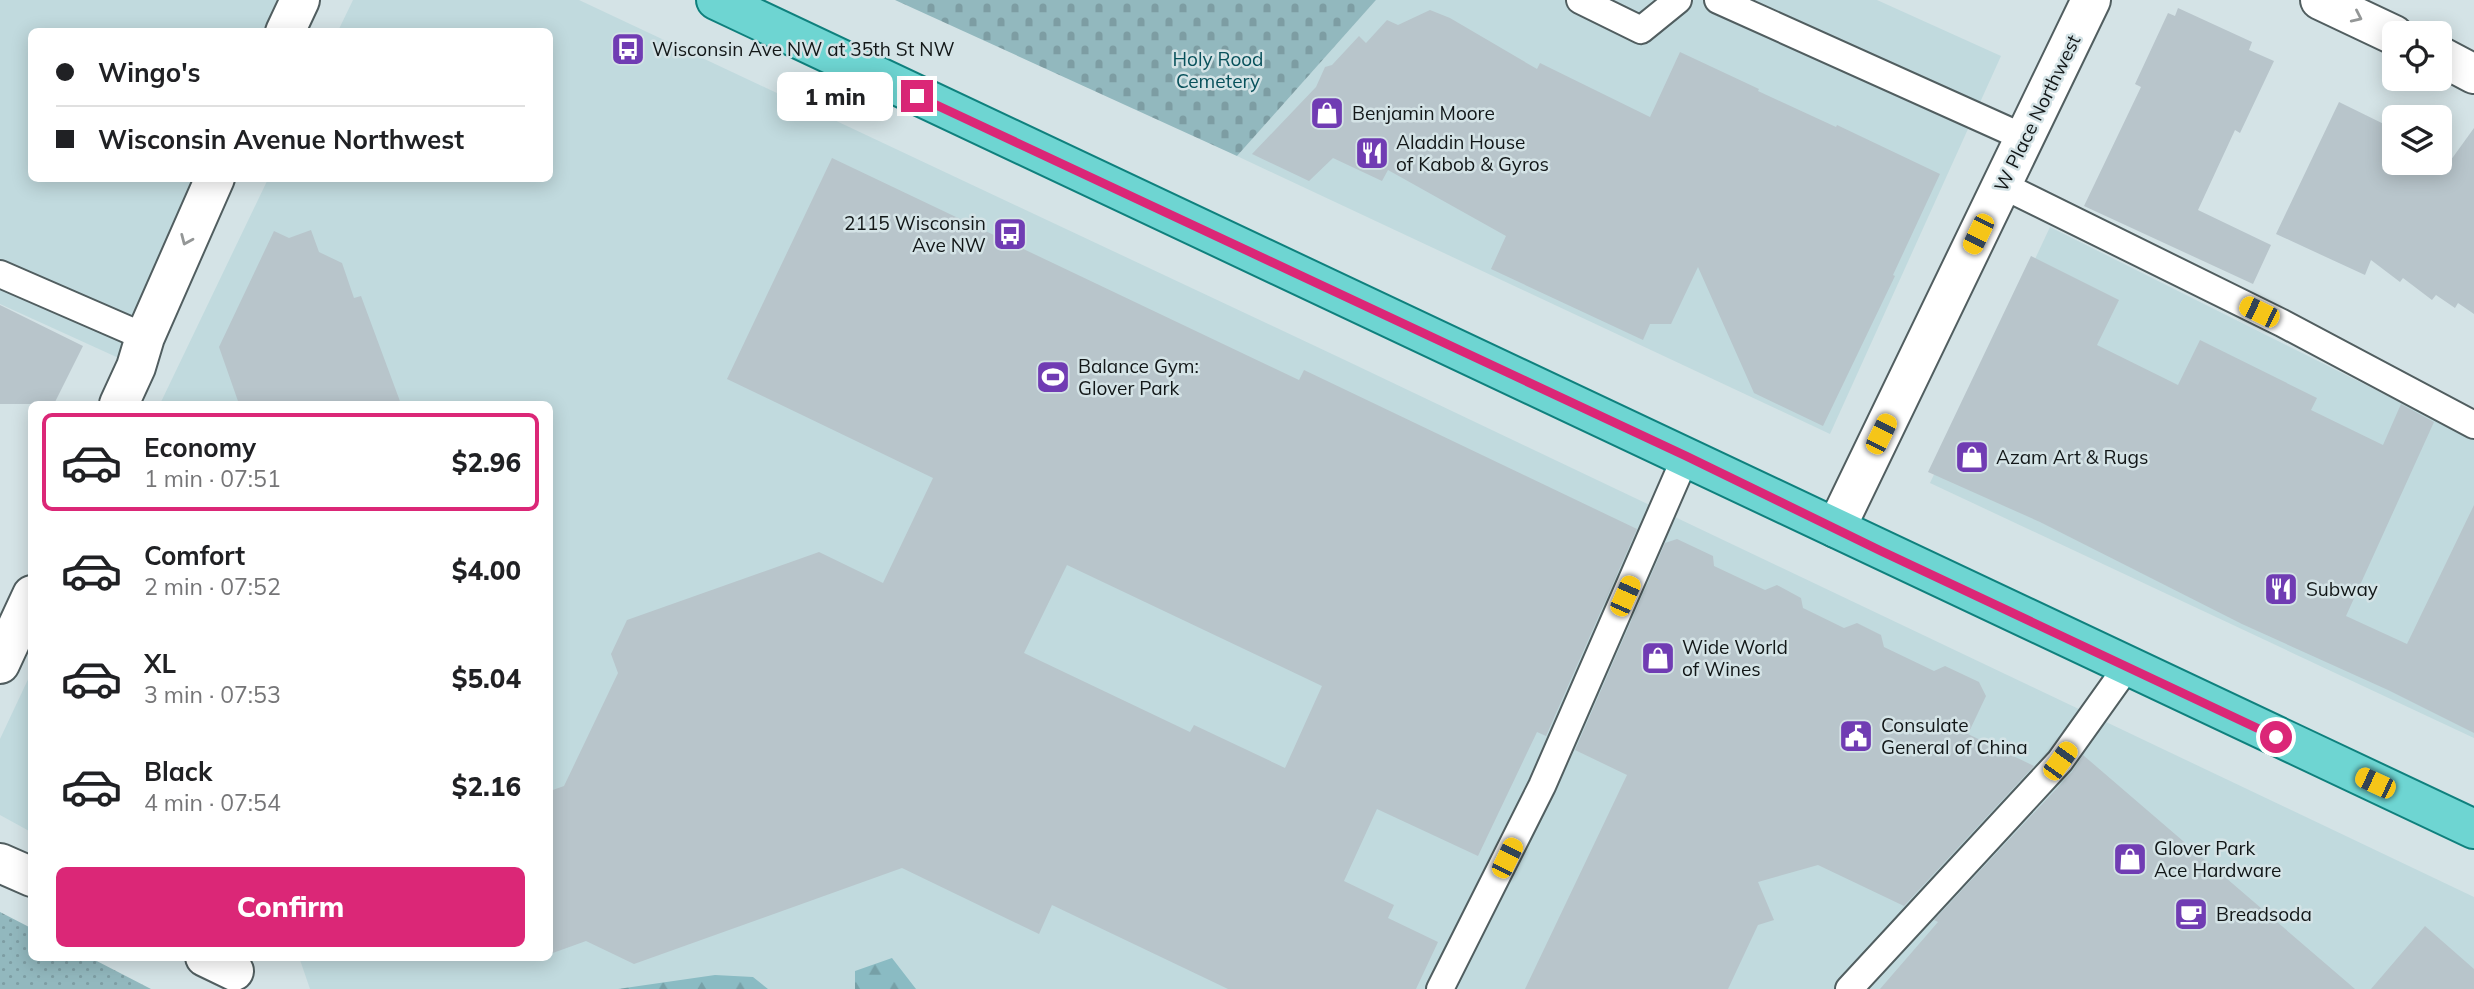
<!DOCTYPE html>
<html lang="en">
<head>
<meta charset="utf-8">
<style>
  body { margin:0; font-family:Mulish,sans-serif; background:#f2f2f2; color:#202124; height:100vh; display:flex; flex-direction:column; font-size:26px; white-space:nowrap }
  * { box-sizing:border-box; margin:0 }
  p { font-size:23px; color:#757577 }
  .icon { flex:none; width:38px; height:38px; fill:none; stroke:currentColor; stroke-width:2; stroke-linecap:round; stroke-linejoin:round }
  .map { position:relative; flex:1; overflow:hidden }
  .side { position:absolute; left:28px; top:401px; width:525px; height:560px; display:flex; flex-direction:column; background:#fff; border-radius:10px; box-shadow:0 4px 18px #0003 }
  .side>* { flex:none }
  .top-card { position:absolute; left:28px; top:28px; width:525px; height:154px; border-radius:10px; box-shadow:0 4px 18px #0003; display:grid; align-content:center; height:154px; padding:0 28px; background:#fff }
  .tools { position:absolute; left:2382px; top:21px; display:grid; gap:14px }
  .tools a { display:grid; place-items:center; width:70px; height:70px; border-radius:10px; background:#fff; box-shadow:0 4px 18px #0003; font-size:35px }
  .end { position:absolute; width:32px; height:32px; margin:-16px; border:9px solid #db2777; background:#fff; box-shadow:0 0 0 4px #fff }
  .from { border-radius:50% }
  .bubble { position:absolute; height:49px; border-radius:10px; background:#fff; box-shadow:0 4px 18px #0003; font-size:23px; font-weight:800; line-height:49px; text-align:center }
  .car { position:absolute; width:21px; height:42px; margin:-21px -10px; border-radius:9px; box-shadow:0 0 5px 2px #0007; background:linear-gradient(#f5c518 24%,#345 0 40%,#f5c518 0 76%,#345 0 86%,#f5c518 0) }
  .top-card b { display:flex; align-items:center; gap:24px; height:66px; font-size:26px }
  .top-card b+b { border-top:2px solid #e0e0e0 }
  .top-card i { width:18px; height:18px; background:#202124 }
  ul { padding:12px 0 0; list-style:none }
  li { display:flex; align-items:center; gap:21px; height:98px; margin:0 14px 10px; padding:0 14px; border:4px solid transparent; border-radius:10px }
  li div { flex:1 }
  li b { display:block; font-size:26px }
  li em { font-style:normal; font-weight:800 }
  li.active { border-color:#db2777 }
  li>.icon { width:63px; height:63px; stroke-width:1.5 }
  .action { display:flex; gap:14px; margin-top:auto; padding:14px 28px }
  .action a { flex:1; height:80px; border-radius:10px; background:#db2777; color:#fff; font-size:28px; font-weight:800; line-height:80px; text-align:center }
  .map>svg:first-child { display:block }
  .built { fill:#c1dade }
  .green { fill:url(#green-dots) }
  .forest { fill:url(#forest-firs) }
  .cemetery { fill:url(#cemetery-stones) }
  .building { fill:#b8c5cb; fill-rule:evenodd }
  .lines { fill:none; stroke-linecap:round; stroke-linejoin:round }
  .service-casing { stroke:#515e60; stroke-width:30 }
  .minor-casing { stroke:#515e60; stroke-width:42 }
  .primary-casing { stroke:#0f807d; stroke-width:42 }
  .service { stroke:#fff; stroke-width:26 }
  .minor { stroke:#fff; stroke-width:38 }
  .primary { stroke:#6ed5d2; stroke-width:38 }
  .oneway { stroke:#949797 }
  .route { stroke:#db2777; stroke-width:9 }
  .labels { text-anchor:middle; dominant-baseline:central; stroke-width:5; stroke-linejoin:round; paint-order:stroke }
  .poi-label { font-size:19px; fill:#121718; stroke:#d4e3e6; text-anchor:start }
  .park-label { font-size:19px; fill:#08515b; stroke:#d4e3e6 }
  .street-label { font-size:19px; fill:#121718; stroke:#d4e3e6 }
</style>
</head>
<body>
<div class="map">
<svg width="2474" height="989" viewBox="0 0 2474 989">
  <defs>
    <pattern id="green-dots" width="8" height="8" patternUnits="userSpaceOnUse" patternTransform="scale(1.75)"><rect width="8" height="8" fill="#92b8be"/><path d="M2 2h.1M6 6h.1" fill="none" stroke="#7d9da3" stroke-width="1.8" stroke-linecap="round"/></pattern>
    <pattern id="forest-firs" width="22" height="20" patternUnits="userSpaceOnUse" patternTransform="scale(1.75)"><rect width="22" height="20" fill="#8abbc3"/><path d="M5 1l3.5 6h-7zM16 11l3.5 6h-7z" fill="#76a0a7"/></pattern>
    <pattern id="cemetery-stones" width="16" height="16" patternUnits="userSpaceOnUse" patternTransform="scale(1.75)"><rect width="16" height="16" fill="#92b8be"/><path d="M2 7V4a2 2 0 0 1 4 0v3zM10 15v-3a2 2 0 0 1 4 0v3z" fill="#7d9da3"/></pattern>
  </defs>
  <rect width="100%" height="100%" fill="#d4e3e6"/>
  <path class="built" d="M0,0H277L263,31L32,32V178L201,179L123,360L0,304Z
    M353,0H579L1349,362L2474,897V989H310L299,957H550V404H160L268,179L550,178V32L338,31Z
    M1376,0H1877L2001,56L1830,434L1237,156Z
    M2050,227L2474,439V738L1930,483Z
    M31,673L32,831L31,832L0,815V739Z"/>
  <path class="green" d="M0,912L31,928L32,957H89L151,989H0Z"/>
  <path class="forest" d="M892,958L916,989H855V971Z
    M715,975L753,977L768,989H618Z"/>
  <path class="cemetery" d="M895,0H1376L1237,156Z"/>
  <path class="building" d="M2178,8L2252,42L2249,50L2274,61L2240,133L2235,130L2198,210L2271,245L2253,284L2084,206L2141,87L2135,84L2168,13L2175,16Z
    M1430,10L1450,18L1537,69L1540,63L1650,117L1680,52L1759,89L1758,91L1836,127L1837,125L1940,174L1893,275L1895,276L1823,426L1754,393L1698,267L1671,324H1650L1643,340L1491,269L1506,236L1388,170L1382,181L1333,158L1309,181L1252,154L1316,87L1325,67L1332,65L1359,36L1366,43L1387,20L1398,25Z
    M2339,102L2394,129V163H2440V159L2448,164L2474,128V314L2458,303L2455,308L2436,295L2432,300L2403,278L2400,282L2371,260L2365,275L2276,234Z
    M832,158L1299,380L1304,370L1637,529L1546,736L1537,732L1478,856L1377,809L1344,881L1394,905L1388,918L1438,942L1416,989H1228L1052,905L1039,934L902,868L634,964L586,941L550,954V791L564,786L618,673L611,654L627,620L819,552L883,583L933,478L727,379ZM1067,565L1322,686L1285,768L1194,725L1190,732L1024,653Z
    M311,230L319,252L342,263L354,298L361,296L401,404H239L219,347L274,231L289,238Z
    M2031,256L2119,300L2097,345L2178,385L2200,340L2317,398L2311,410L2383,445L2401,404L2434,422L2346,616L2407,644L2474,505V733L2388,690L2242,624L2040,522L1928,472Z
    M0,305L83,346L54,404H0Z
    M1677,539L1713,556L1714,566L1765,590L1777,585L1801,598L1803,608L1844,628L1857,623L1881,635L1884,647L1934,671L1945,666L1979,682L1986,696L1968,734L2034,766L1904,906L1818,865L1758,882L1774,920L1758,925L1728,989H1525L1627,775L1575,750L1665,543Z
    M2083,755L2355,989H1880L1938,922L1934,920L2072,772Z
    M2425,926L2474,969V989H2371Z"/>
  <g class="lines">
    <g class="service-casing">
      <path id="service" d="M1580,0L1641,30L1678,0
        M1718,0L2025,138
        M2002,185L2282,323L2474,425
        M0,274L145,337
        M1440,989L1542,786L1686,456
        M1849,989L2060,761L2127,667"/>
    </g>
    <g class="minor-casing">
      <path id="minor" d="M2320,0L2394,35
        M285,32L300,0
        M2440,56L2474,74
        M119,404L136,367L145,337L215,178
        M1836,528L2091,0
        M0,664L32,595
        M0,863L32,877
        M205,957L234,971"/>
    </g>
    <g class="primary-casing">
      <path id="primary" d="M716,0L2474,829"/>
    </g>
    <use href="#service" class="service"/>
    <use href="#minor" class="minor"/>
    <use href="#primary" class="primary"/>
  </g>
  <defs><path id="oneway-chevron" d="M-2-3.5L2.5 0L-2 3.5" fill="none" stroke-width="1.6" stroke-linecap="round" stroke-linejoin="round" transform="scale(1.75)"/></defs>
  <g class="oneway">
    <use href="#oneway-chevron" transform="translate(2357 17) rotate(25)"/>
    <use href="#oneway-chevron" transform="translate(186 240) rotate(113)"/>
  </g>
  <g class="lines">
    <path class="route" d="M917,96L1686,456L1881,551L2276,737"/>
  </g>
  <defs>
    <g id="bus-square" transform="scale(1.75)"><rect x="-9" y="-9" width="18" height="18" rx="4" fill="#703cb3" stroke="#d4e3e6"/><path d="M-5-6H5V4H4V6H2V4H-2V6H-4V4H-5ZM-3.5-4V0h7V-4ZM-3.5 1.2v1.5H-2V1.2ZM2 1.2v1.5H3.5V1.2Z" fill="#fff"/></g>
    <g id="shop-square" transform="scale(1.75)"><rect x="-9" y="-9" width="18" height="18" rx="4" fill="#703cb3" stroke="#d4e3e6"/><path d="M-5-2.5h2.3a2.7 3.5 0 0 1 5.4 0H5L5.5 6h-11ZM-1.5-2.5h3a1.5 2.3 0 0 0-3 0Z" fill="#fff"/></g>
    <g id="restaurant-square" transform="scale(1.75)"><rect x="-9" y="-9" width="18" height="18" rx="4" fill="#703cb3" stroke="#d4e3e6"/><path d="M-5-6h1v4h1v-4h1v4h1v-4h1v5L-1.5 .5V6h-2V.5L-5-1ZM5-6V6H3V1.5H1.5Q1.5-4 5-6Z" fill="#fff"/></g>
    <g id="stadium-square" transform="scale(1.75)"><rect x="-9" y="-9" width="18" height="18" rx="4" fill="#703cb3" stroke="#d4e3e6"/><path d="M0-5a6.5 5 0 1 0 0 10a6.5 5 0 1 0 0-10ZM-3.5-1.8h7v3.6h-7Z" fill="#fff"/></g>
    <g id="civic-square" transform="scale(1.75)"><rect x="-9" y="-9" width="18" height="18" rx="4" fill="#703cb3" stroke="#d4e3e6"/><path d="M-.6-6.5H3V-4.5H.6V-3L4-1V1h2V6H-6V1h2V-1L-.6-3ZM-1.2 2.5V6h2.4V2.5Z" fill="#fff"/></g>
    <g id="cafe-square" transform="scale(1.75)"><rect x="-9" y="-9" width="18" height="18" rx="4" fill="#703cb3" stroke="#d4e3e6"/><path d="M-5.5-4.5H6V0H3Q3 3.5 0 3.5H-2.5Q-5.5 3.5-5.5 0ZM3-3.2v2h1.7v-2ZM-6 4.5H4V6H-6Z" fill="#fff"/></g>
  </defs>
  <g fill-rule="evenodd">
    <use href="#bus-square" x="628" y="49"/>
    <use href="#shop-square" x="1327" y="113"/>
    <use href="#restaurant-square" x="1372" y="153"/>
    <use href="#bus-square" x="1010" y="234"/>
    <use href="#stadium-square" x="1053" y="377"/>
    <use href="#shop-square" x="1972" y="457"/>
    <use href="#restaurant-square" x="2281" y="589"/>
    <use href="#shop-square" x="1658" y="658"/>
    <use href="#civic-square" x="1856" y="736"/>
    <use href="#shop-square" x="2130" y="859"/>
    <use href="#cafe-square" x="2191" y="914"/>
  </g>
  <g class="labels">
    <g class="poi-label">
      <text x="652" y="49">Wisconsin Ave NW at 35th St NW</text>
      <text x="1352" y="113">Benjamin Moore</text>
      <text x="1396" y="142">Aladdin House<tspan x="1396" dy="22">of Kabob &amp; Gyros</tspan></text>
      <text x="986" y="223" text-anchor="end">2115 Wisconsin<tspan x="986" dy="22">Ave NW</tspan></text>
      <text x="1078" y="366">Balance Gym:<tspan x="1078" dy="22">Glover Park</tspan></text>
      <text x="1996" y="457">Azam Art &amp; Rugs</text>
      <text x="2306" y="589">Subway</text>
      <text x="1682" y="647">Wide World<tspan x="1682" dy="22">of Wines</tspan></text>
      <text x="1881" y="725">Consulate<tspan x="1881" dy="22">General of China</tspan></text>
      <text x="2154" y="848">Glover Park<tspan x="2154" dy="22">Ace Hardware</tspan></text>
      <text x="2216" y="914">Breadsoda</text>
    </g>
    <g class="park-label">
      <text x="1218" y="59">Holy Rood<tspan x="1218" dy="22">Cemetery</tspan></text>
    </g>
    <g class="street-label">
      <text transform="translate(2037 113) rotate(-64)">W Place Northwest</text>
    </g>
  </g>
</svg>
<div class="tools">
<a><svg class="icon" aria-label="locate" viewBox="0 0 24 24"><circle cx="12" cy="12" r="6"/><path d="M12 2v4M12 18v4M2 12h4M18 12h4"/></svg></a>
<a><svg class="icon" aria-label="layers" viewBox="0 0 24 24"><path d="M12 4l9 5-9 5-9-5zM3 14l9 5 9-5"/></svg></a>
</div>
<i class="end from" style="left:2276px;top:737px"></i>
<i class="end" style="left:917px;top:96px"></i>
<div class="bubble" style="left:777px;top:72px;width:116px">1 min</div>
<i class="car" style="left:1978px;top:234px;rotate:206deg"></i>
<i class="car" style="left:2259px;top:312px;rotate:296deg"></i>
<i class="car" style="left:1881px;top:434px;rotate:26deg"></i>
<i class="car" style="left:1625px;top:596px;rotate:24deg"></i>
<i class="car" style="left:2060px;top:761px;rotate:36deg"></i>
<i class="car" style="left:2375px;top:783px;rotate:295deg"></i>
<i class="car" style="left:1507px;top:858px;rotate:26deg"></i>
<div class="top-card">
<b><i class="from"></i>Wingo's</b>
<b><i></i>Wisconsin Avenue Northwest</b>
</div>
<section class="side">
<ul>
<li class="active"><svg class="icon" aria-label="car" viewBox="0 0 24 24"><path d="M5 17H2v-5l4-1 3-4h7l3 4 3 1v5h-3M9 17h6M6 11h13"/><circle cx="7" cy="17" r="2"/><circle cx="17" cy="17" r="2"/></svg><div><b>Economy</b><p>1 min · 07:51</p></div><em>$2.96</em></li>
<li><svg class="icon" aria-label="car" viewBox="0 0 24 24"><path d="M5 17H2v-5l4-1 3-4h7l3 4 3 1v5h-3M9 17h6M6 11h13"/><circle cx="7" cy="17" r="2"/><circle cx="17" cy="17" r="2"/></svg><div><b>Comfort</b><p>2 min · 07:52</p></div><em>$4.00</em></li>
<li><svg class="icon" aria-label="car" viewBox="0 0 24 24"><path d="M5 17H2v-5l4-1 3-4h7l3 4 3 1v5h-3M9 17h6M6 11h13"/><circle cx="7" cy="17" r="2"/><circle cx="17" cy="17" r="2"/></svg><div><b>XL</b><p>3 min · 07:53</p></div><em>$5.04</em></li>
<li><svg class="icon" aria-label="car" viewBox="0 0 24 24"><path d="M5 17H2v-5l4-1 3-4h7l3 4 3 1v5h-3M9 17h6M6 11h13"/><circle cx="7" cy="17" r="2"/><circle cx="17" cy="17" r="2"/></svg><div><b>Black</b><p>4 min · 07:54</p></div><em>$2.16</em></li>
</ul>
<div class="action"><a>Confirm</a></div>
</section>
</div>
</body>
</html>
